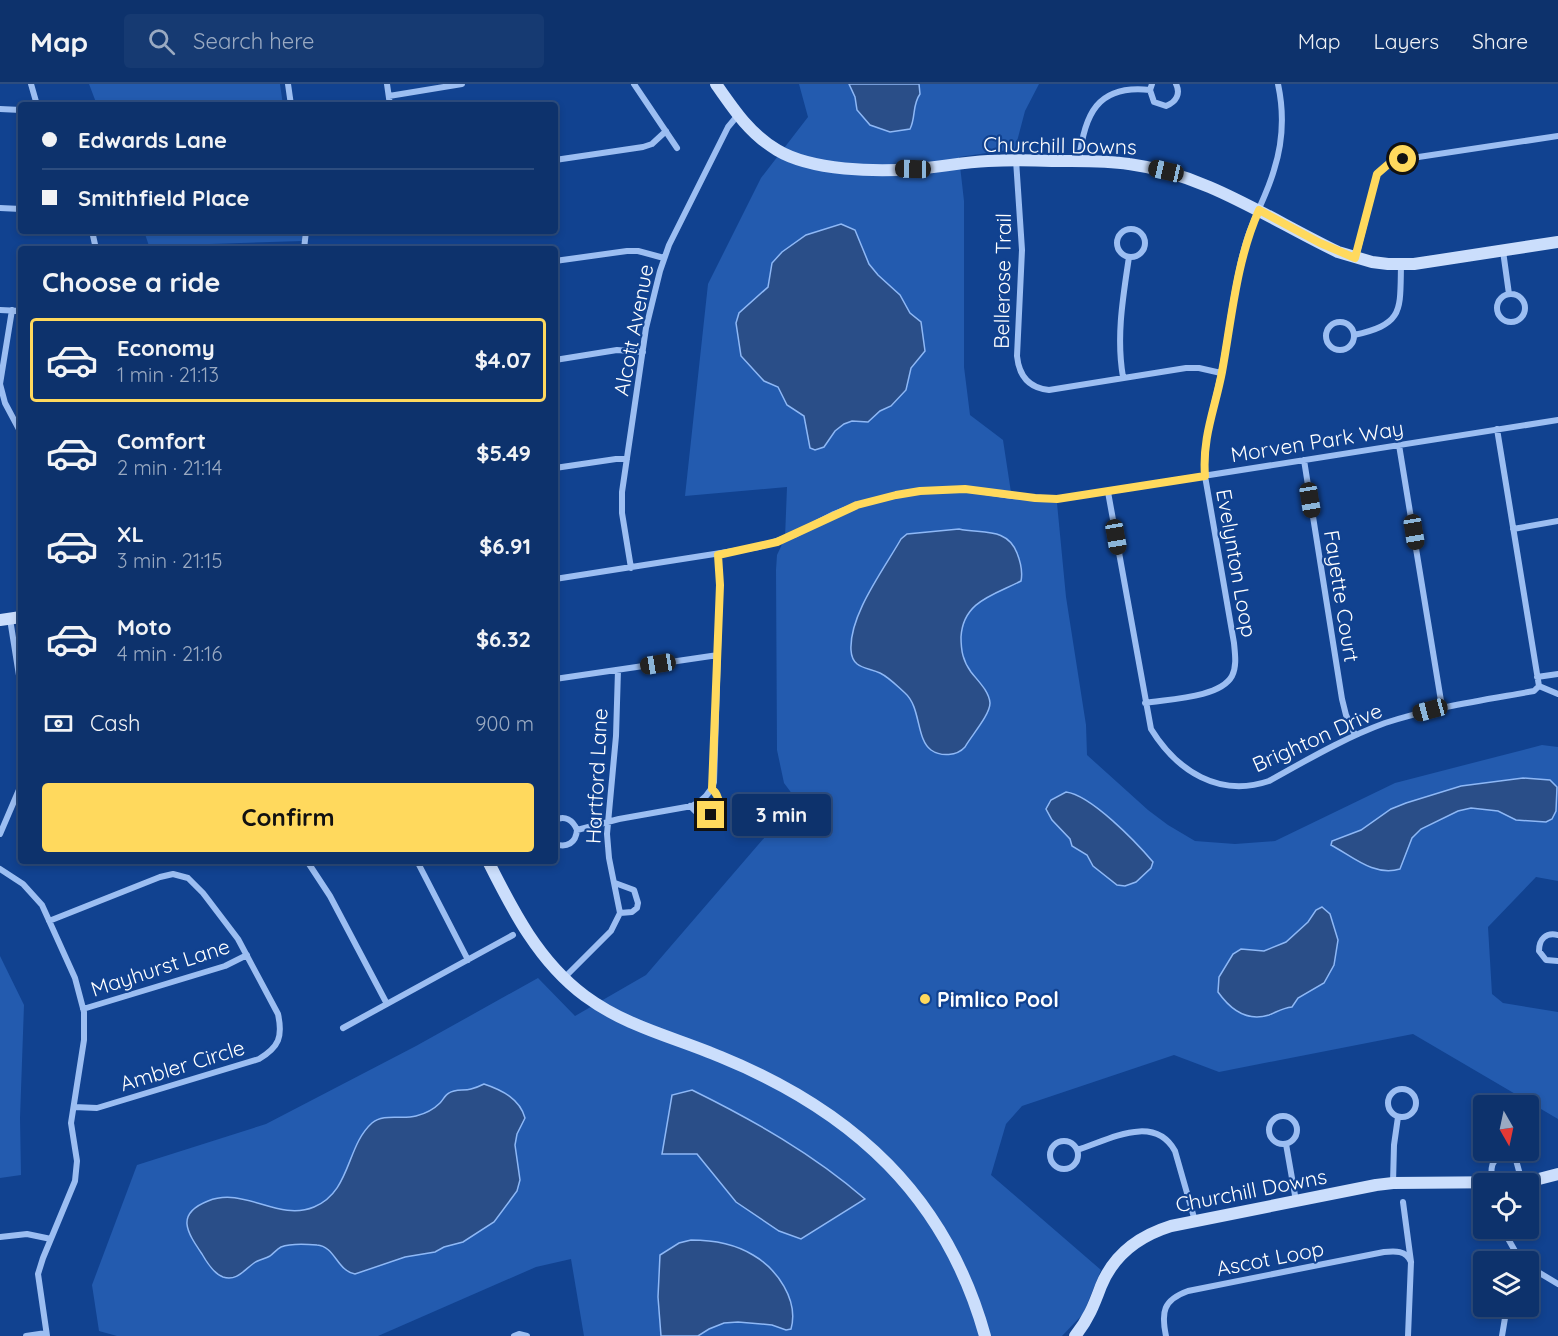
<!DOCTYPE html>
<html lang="en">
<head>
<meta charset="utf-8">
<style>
  body { margin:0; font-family:Quicksand,sans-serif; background:#163a72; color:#f1f3f6; height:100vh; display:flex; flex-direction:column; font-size:22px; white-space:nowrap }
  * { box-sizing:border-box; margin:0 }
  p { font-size:20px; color:#9aaac2 }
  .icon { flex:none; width:33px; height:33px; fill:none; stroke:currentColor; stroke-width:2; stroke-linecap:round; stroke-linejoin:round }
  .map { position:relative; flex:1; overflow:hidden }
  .side { position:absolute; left:18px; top:162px; width:540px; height:618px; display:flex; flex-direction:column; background:#0d326c; border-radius:6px; box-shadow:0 3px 9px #0003,0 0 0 2px #2d4d7f }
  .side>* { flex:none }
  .top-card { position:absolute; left:18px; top:18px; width:540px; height:132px; border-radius:6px; box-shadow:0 3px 9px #0003,0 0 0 2px #2d4d7f; display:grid; align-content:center; height:132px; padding:0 24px; background:#0d326c }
  .needle { width:39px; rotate:171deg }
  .tools { position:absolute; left:1473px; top:1011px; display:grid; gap:12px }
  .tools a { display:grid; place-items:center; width:66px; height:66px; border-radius:6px; background:#0d326c; box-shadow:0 3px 9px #0003,0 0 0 2px #2d4d7f; font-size:30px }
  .end { position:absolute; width:27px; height:27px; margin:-14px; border:8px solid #ffd95d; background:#111; box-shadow:0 0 0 3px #111 }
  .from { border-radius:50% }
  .bubble { position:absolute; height:42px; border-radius:6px; background:#0d326c; box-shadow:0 3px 9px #0003,0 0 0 2px #2d4d7f; font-size:20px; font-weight:700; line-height:42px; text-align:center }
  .car { position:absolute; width:18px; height:36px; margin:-18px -9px; border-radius:8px; box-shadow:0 0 4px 2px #0007; background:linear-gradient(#222 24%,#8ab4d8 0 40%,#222 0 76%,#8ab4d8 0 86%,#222 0) }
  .top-card b { display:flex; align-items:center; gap:21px; height:57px; font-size:22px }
  .top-card b+b { border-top:2px solid #2d4d7f }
  .top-card i { width:15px; height:15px; background:#f1f3f6 }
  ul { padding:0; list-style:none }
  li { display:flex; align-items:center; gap:18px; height:84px; margin:0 12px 9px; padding:0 12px; border:3px solid transparent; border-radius:6px }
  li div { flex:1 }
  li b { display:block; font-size:22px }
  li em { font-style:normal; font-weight:700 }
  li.on { border-color:#ffd95d }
  li>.icon { width:54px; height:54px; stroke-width:1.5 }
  h2 { padding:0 24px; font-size:27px; line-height:72px }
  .pay { display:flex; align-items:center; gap:15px; height:66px; padding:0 24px; font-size:22px }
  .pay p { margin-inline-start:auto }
  .button { display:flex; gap:12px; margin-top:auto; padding:12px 24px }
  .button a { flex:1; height:69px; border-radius:6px; background:#ffd95d; color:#111; font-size:24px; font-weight:700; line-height:69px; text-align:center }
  header { display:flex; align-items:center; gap:36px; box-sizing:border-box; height:84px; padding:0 30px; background:#0d326c; border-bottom:2px solid #2d4d7f }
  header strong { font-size:28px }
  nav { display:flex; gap:33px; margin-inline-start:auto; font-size:21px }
  .search { width:420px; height:54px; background:#163a72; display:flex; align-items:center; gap:15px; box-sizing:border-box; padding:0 21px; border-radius:6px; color:#9aaac2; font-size:22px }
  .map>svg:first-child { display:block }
  .green { fill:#235baf }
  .water { fill:#2a4e88; stroke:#8eb8f6; stroke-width:1.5 }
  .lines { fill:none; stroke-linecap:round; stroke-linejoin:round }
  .street { stroke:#9cbef2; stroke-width:6 }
  .secondary { stroke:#cbdefc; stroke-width:12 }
  .route { stroke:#ffd95d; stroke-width:8 }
  .poi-dot { fill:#ffd95d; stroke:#114290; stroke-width:2 }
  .labels { text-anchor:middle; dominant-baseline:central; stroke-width:4.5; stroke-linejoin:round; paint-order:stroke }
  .street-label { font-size:21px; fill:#fff; stroke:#114290 }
  .poi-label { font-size:21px; font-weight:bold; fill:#fff; stroke:#114290; text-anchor:start }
</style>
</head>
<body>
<header>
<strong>Map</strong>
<div class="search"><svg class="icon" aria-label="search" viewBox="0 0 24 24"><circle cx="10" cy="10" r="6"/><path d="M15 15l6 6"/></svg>Search here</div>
<nav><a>Map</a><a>Layers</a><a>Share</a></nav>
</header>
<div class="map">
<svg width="1558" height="1252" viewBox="0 0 1558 1252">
  <rect width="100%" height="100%" fill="#114290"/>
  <path class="green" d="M89,0H280L283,21H97Z
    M799,0H1039L1025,27L1015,65L959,73L964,117V283L970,331L1003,356L1012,415L1057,419L1066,513L1086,641L1087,671L1148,726L1168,741L1195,757L1235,760L1275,757L1395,699L1542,661L1558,663V797L1536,793L1488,843L1492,910L1503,919L1558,928V1035L1413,950L1219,988L1174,971L1022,1022L1006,1040L991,1091L1101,1186L1083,1230L1062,1252H584L571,1175L536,1183L378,1252H117L99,1247L92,1201L137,1081L266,1040L416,962L538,894L575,932L646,891L777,739L793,711L784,699L777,666L776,486L777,471L785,454L787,403L685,412L708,200L761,94L808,33Z
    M144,147H301L303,157L149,162Z
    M0,872L24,921L20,1034L21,1091L0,1094Z"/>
  <path class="water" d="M849,0H919L920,10C912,21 916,33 910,45L890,48L870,41L857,26L855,13Z
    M841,140L855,146L869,180L878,191L900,211L910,229L921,238L925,267L911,284L906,306L891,322L880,327L868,338L852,337L844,340L835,347L824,363L815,366L810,364L804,332L787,321L778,303L764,297L741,272L736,239L739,229L768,203L772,179L782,168L806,151Z
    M959,445C982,450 1007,443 1017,469C1021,479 1023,487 1021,497C994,511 963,517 961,553C961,567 963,577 971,588C978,597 989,607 990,619C990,631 971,652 965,663C957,672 941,673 931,666C916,655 921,623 905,609C898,603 890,594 880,589C867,583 852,585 851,566C849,531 884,485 901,455L907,450Z
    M1523,694L1550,696L1557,703L1556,727L1552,735L1546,738L1516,736L1498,727L1471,724L1458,727L1421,745L1412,754L1400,785C1374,793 1352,772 1331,761L1332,757L1361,746L1391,725L1406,719L1461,702Z
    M1066,708C1091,711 1136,758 1153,778L1151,784L1136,798L1125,802L1117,801L1093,782L1087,771L1072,762L1070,755L1052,736L1046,725L1051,716Z
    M1322,823L1330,830L1338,856L1334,881L1324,899L1298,914L1292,923C1282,924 1277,928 1269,931C1247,938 1230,925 1218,908L1219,893L1233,870L1241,865L1264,867L1286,858L1308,838L1316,826Z
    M484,1000C502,1006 520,1015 525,1034L517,1050L515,1061L520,1096L517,1107L494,1138L463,1158L444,1163L435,1168L405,1173L355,1190C337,1187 335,1162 317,1161C306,1160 291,1159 281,1163C277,1165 274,1169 270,1172C265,1175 258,1176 254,1179C243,1187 237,1197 223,1193C214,1190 206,1177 202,1170C187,1148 175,1130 208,1117C244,1102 278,1138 314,1123C351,1108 346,1062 372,1039C384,1029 402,1036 416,1032C424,1030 434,1025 440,1019C443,1016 445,1011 449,1009C455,1005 464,1007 471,1005C475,1004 480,1002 484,1000Z
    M692,1006C753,1036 813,1070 865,1115L801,1155L779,1147L736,1118L697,1070H662L672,1011Z
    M691,1156C712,1156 735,1160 753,1171C777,1185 799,1216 791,1245L786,1246L772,1241L738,1238L724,1239L709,1245L698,1252H661L658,1213L660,1171L679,1159Z"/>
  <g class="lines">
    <path class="street" d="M31,0L37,21
      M288,0L291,21
      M387,0L390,21
      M634,0L677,64
      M1152,0L1150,6L1154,18L1166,22C1176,18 1181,10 1176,0
      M389,12L462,0
      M0,25L21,26
      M555,76L643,63L652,60L666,47
      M1016,76L1022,166L1017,272C1019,292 1029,304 1049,306L1186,284H1199L1221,289
      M1079,77C1084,31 1097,0 1150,6
      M0,124L21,125
      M1117 159a14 14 0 1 1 28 0a14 14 0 1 1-28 0Z
      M92,147L96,165
      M304,165L306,147
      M1503,167L1509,210
      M1356,173L1377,90L1392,77L1558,52
      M555,177L627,167H638L664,174
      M1497 224a14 14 0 1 1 28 0a14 14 0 1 1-28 0Z
      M0,226L21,227
      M12,226L0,300L5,319L21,349
      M1326 252a14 14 0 1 1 28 0a14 14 0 1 1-28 0Z
      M1354,251C1404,240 1400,227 1401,181
      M555,276L617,266L643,268
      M1123,293C1116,253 1123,213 1129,173
      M1399,361L1442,623
      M1304,376L1342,615L1346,631L1355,651
      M555,384L616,375H627
      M1108,408L1151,645C1177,687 1219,714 1269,697C1307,676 1344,654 1385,639C1434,623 1484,616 1534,607L1539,602L1497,345
      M1513,445L1558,437
      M631,484L622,429V408L646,244L660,187L669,161L728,43L738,31
      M555,495L759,463L794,451L834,430L857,421L896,411L920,407L965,405L1012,412L1057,415L1558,336
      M10,535L21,604
      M1537,593L1558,590
      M555,595L718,571
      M1539,602L1558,610
      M1145,619C1168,615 1220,614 1232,592C1237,582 1235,570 1234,559L1205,392C1202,354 1214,326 1221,289C1230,246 1233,201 1246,158C1253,134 1267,111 1274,86C1283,58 1284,28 1278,0
      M690,722L698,730L705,733L716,728C720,719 719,711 712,705
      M555,736C565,731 573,736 577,746C576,759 567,764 555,760
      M577,746L619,735L692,722C703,717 710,710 714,698L720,501L718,471
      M0,750L21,701
      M307,777L330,812L387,920
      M417,777L468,876
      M0,785L23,800L42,821L75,894L84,928V956L71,1039L77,1077L75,1097L43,1174L38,1190L47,1252
      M615,799L634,806L638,819L637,824L632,828L620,829
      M49,837L160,793L173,790L188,794L203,809L238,855L278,930C283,953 279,963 259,975L97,1024L74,1023
      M1558,851C1546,848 1539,855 1539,867L1546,876L1558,877
      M564,894L611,847L620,829L609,774L607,750L616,652L618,586
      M83,925L225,882L247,871
      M343,944L513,851
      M1388 1019a14 14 0 1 1 28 0a14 14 0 1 1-28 0Z
      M1269 1046a14 14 0 1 1 28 0a14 14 0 1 1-28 0Z
      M1050 1071a14 14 0 1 1 28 0a14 14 0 1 1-28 0Z
      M1286,1060L1296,1117
      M1077,1066C1109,1056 1154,1029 1175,1067L1195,1137
      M1393,1099L1394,1061L1398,1033
      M1492,1099C1491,1086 1489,1075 1505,1071L1516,1076L1522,1098
      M1403,1118L1411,1178L1408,1252
      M1502,1144L1515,1167L1523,1178
      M0,1153L27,1150L51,1155
      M1528,1182L1558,1200
      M26,1252L46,1249
      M514,1252L519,1250L527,1252
      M1166,1252C1161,1228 1163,1216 1188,1207L1384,1168C1395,1167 1406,1166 1411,1178
      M1502,1252L1507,1222"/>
    <path class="secondary" d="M716,0C734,26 750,50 777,66C812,87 876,88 916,85C940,83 964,78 988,77C1009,76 1031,76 1052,77C1078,77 1104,76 1129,80C1206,90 1269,135 1338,168L1372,178L1388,180H1414L1558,158
      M0,536L21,533
      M488,777C513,827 539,878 585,912C627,943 674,953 721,973C853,1027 946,1112 985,1252
      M1075,1252C1088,1236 1094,1221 1101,1202C1114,1170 1139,1152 1171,1142L1376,1101L1393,1099L1518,1098L1535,1096L1558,1090"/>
  </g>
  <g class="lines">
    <path class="route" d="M711,731C722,725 720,712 712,705L720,501L718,471L777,458L857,421L896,411L920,407L965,405L1035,414L1057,415L1205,392C1202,353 1215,325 1222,288C1232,233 1236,178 1259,126L1320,159L1355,174L1377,90L1392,77L1403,75"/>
  </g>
  <circle class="poi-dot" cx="925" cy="915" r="6"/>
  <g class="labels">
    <g class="street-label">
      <text transform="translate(1060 61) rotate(1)">Churchill Downs</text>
      <text transform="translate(1002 197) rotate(-89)">Bellerose Trail</text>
      <text transform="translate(633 246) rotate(-79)">Alcott Avenue</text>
      <text transform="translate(1317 357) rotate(-9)">Morven Park Way</text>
      <text transform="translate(1237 479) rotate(80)">Evelynton Loop</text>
      <text transform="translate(1342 512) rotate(81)">Fayette Court</text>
      <text transform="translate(1317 653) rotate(-24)">Brighton Drive</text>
      <text transform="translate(596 692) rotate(-87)">Hartford Lane</text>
      <text transform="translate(160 883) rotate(-18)">Mayhurst Lane</text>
      <text transform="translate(182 981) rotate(-17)">Ambler Circle</text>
      <text transform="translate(1251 1106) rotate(-11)">Churchill Downs</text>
      <text transform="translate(1270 1174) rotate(-11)">Ascot Loop</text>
    </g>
    <g class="poi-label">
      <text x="937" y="915">Pimlico Pool</text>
    </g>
  </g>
</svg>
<div class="tools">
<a><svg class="needle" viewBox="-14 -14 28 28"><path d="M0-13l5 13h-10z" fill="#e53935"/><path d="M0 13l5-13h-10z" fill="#9aaac2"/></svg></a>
<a><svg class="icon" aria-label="locate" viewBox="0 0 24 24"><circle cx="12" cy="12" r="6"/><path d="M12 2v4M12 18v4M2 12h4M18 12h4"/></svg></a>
<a><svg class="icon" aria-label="layers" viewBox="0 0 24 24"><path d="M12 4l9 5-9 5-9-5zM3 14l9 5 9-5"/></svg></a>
</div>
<i class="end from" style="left:1403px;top:75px"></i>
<i class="end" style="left:711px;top:731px"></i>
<div class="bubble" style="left:732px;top:710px;width:99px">3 min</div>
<i class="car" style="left:913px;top:85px;rotate:271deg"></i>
<i class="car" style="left:1166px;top:87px;rotate:283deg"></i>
<i class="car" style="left:1310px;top:416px;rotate:171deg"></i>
<i class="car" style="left:1414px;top:448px;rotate:171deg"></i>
<i class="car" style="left:1116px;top:453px;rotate:170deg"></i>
<i class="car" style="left:658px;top:580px;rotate:261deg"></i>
<i class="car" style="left:1430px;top:626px;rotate:255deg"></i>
<div class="top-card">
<b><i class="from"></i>Edwards Lane</b>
<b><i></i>Smithfield Place</b>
</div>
<section class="side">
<h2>Choose a ride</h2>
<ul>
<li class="on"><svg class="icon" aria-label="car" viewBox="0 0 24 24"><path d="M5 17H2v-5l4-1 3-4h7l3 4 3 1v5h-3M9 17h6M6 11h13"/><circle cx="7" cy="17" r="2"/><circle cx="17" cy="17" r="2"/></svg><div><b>Economy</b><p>1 min · 21:13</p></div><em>$4.07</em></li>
<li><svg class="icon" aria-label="car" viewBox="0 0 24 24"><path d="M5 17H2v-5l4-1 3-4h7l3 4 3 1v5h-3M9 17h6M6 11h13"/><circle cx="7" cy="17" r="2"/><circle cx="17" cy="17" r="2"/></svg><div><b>Comfort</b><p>2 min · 21:14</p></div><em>$5.49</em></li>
<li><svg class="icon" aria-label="car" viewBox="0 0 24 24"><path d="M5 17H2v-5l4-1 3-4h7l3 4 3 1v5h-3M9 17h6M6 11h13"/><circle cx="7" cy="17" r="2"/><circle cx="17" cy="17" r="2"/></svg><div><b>XL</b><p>3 min · 21:15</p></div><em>$6.91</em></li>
<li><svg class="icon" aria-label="car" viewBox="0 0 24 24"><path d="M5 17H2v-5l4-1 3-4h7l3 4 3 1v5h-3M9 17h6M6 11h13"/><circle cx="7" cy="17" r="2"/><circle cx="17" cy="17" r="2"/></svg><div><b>Moto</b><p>4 min · 21:16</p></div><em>$6.32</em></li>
</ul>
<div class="pay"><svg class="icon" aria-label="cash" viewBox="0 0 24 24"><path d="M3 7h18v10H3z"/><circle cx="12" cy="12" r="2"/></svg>Cash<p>900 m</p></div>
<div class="button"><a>Confirm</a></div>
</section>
</div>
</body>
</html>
